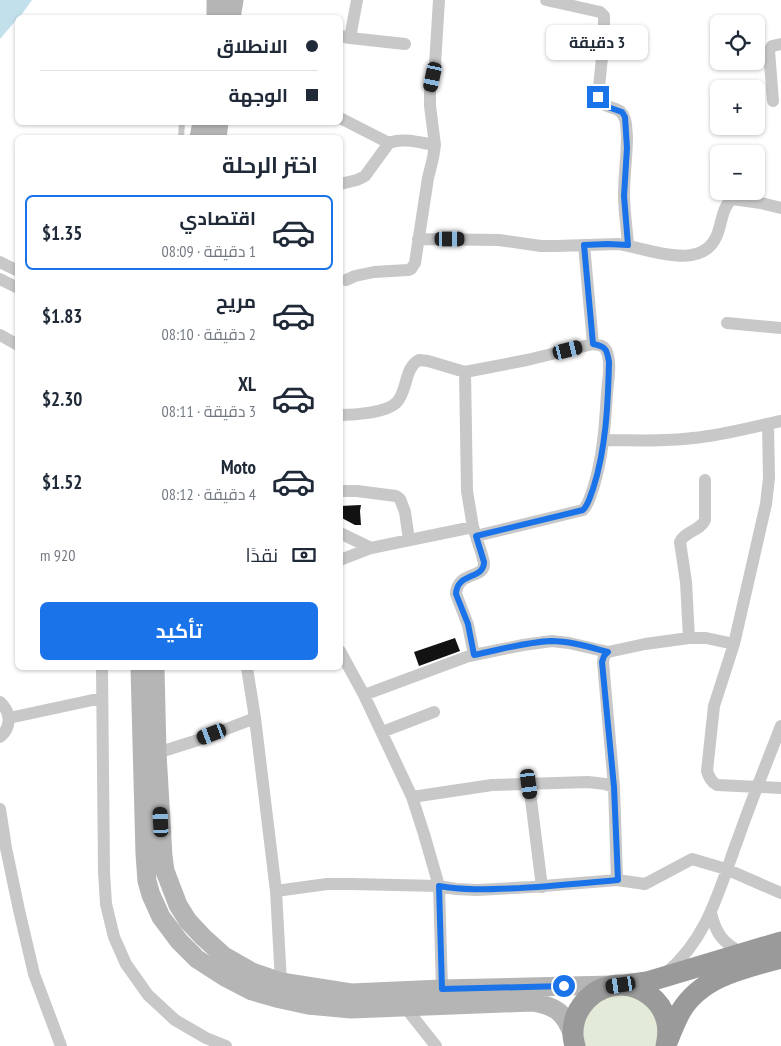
<!DOCTYPE html>
<html lang="ar">
<head>
<meta charset="utf-8">
<style>
  body { margin:0; font-family:"PT Sans Narrow",Cairo,sans-serif; background:#f2f2f3; color:#1f2937; direction:rtl; height:100vh; display:flex; flex-direction:column; font-size:19px; white-space:nowrap }
  * { box-sizing:border-box; margin:0 }
  p { font-size:16px; color:#747a83 }
  .icon { flex:none; width:28px; height:28px; fill:none; stroke:currentColor; stroke-width:2; stroke-linecap:round; stroke-linejoin:round }
  .map { position:relative; flex:1; overflow:hidden; direction:ltr }
  .drawer { position:absolute; left:15px; top:135px; width:328px; height:535px; display:flex; flex-direction:column; background:#fff; border-radius:8px; box-shadow:0 1px 4px #0004; direction:rtl }
  .drawer>* { flex:none }
  .guide { position:absolute; left:15px; top:15px; width:328px; height:110px; border-radius:8px; box-shadow:0 1px 4px #0004; direction:rtl; display:grid; align-content:center; height:110px; padding:0 25px; background:#fff }
  .controls { position:absolute; left:710px; top:15px; display:grid; gap:10px }
  .controls a { display:grid; place-items:center; width:55px; height:55px; border-radius:8px; background:#fff; box-shadow:0 1px 4px #0004; font-size:25px }
  .end { position:absolute; width:22px; height:22px; margin:-11px; border:6px solid #1a73e8; background:#fff; box-shadow:0 0 0 2px #fff }
  .from { border-radius:50% }
  .bubble { position:absolute; height:35px; border-radius:8px; background:#fff; box-shadow:0 1px 4px #0004; font-size:16px; font-weight:700; line-height:35px; text-align:center; direction:rtl }
  .car { position:absolute; width:15px; height:30px; margin:-15px -8px; border-radius:6px; box-shadow:0 0 4px 1px #0007; background:linear-gradient(#222 24%,#8ab4d8 0 40%,#222 0 76%,#8ab4d8 0 86%,#222 0) }
  .guide b { display:flex; align-items:center; gap:18px; height:48px; font-size:19px }
  .guide b+b { border-top:1px solid #e0e1e3 }
  .guide i { width:12px; height:12px; background:#1f2937 }
  ul { padding:0; list-style:none }
  li { display:flex; align-items:center; gap:15px; height:75px; margin:0 10px 8px; padding:0 15px; border:2px solid transparent; border-radius:8px }
  li div { flex:1 }
  li b { display:block; font-size:19px }
  li em { font-style:normal; font-weight:700 }
  li.selected { border-color:#1a73e8 }
  li>.icon { width:45px; height:45px; stroke-width:1.5 }
  h2 { padding:0 25px; font-size:22px; line-height:60px }
  .pay { display:flex; align-items:center; gap:12px; height:55px; padding:0 25px; font-size:19px }
  .pay p { margin-inline-start:auto }
  .action { display:flex; gap:10px; margin-top:auto; padding:10px 25px }
  .action a { flex:1; height:58px; border-radius:8px; background:#1a73e8; color:#fff; font-size:20px; font-weight:700; line-height:58px; text-align:center }
  .map>svg:first-child { display:block }
  .green { fill:#e3ead7 }
  .water { fill:#c2e0ec }
  .building { fill:#121212 }
  .lines { fill:none; stroke-linecap:round; stroke-linejoin:round }
  .service { stroke:#c8c8c8; stroke-width:6 }
  .minor { stroke:#c8c8c8; stroke-width:12 }
  .secondary { stroke:#b5b5b5; stroke-width:19 }
  .trunk { stroke:#9a9a9a; stroke-width:21 }
  .route { stroke:#1a73e8; stroke-width:6 }
</style>
</head>
<body>
<div class="map">
<svg width="781" height="1046" viewBox="0 0 781 1046">
  <rect width="100%" height="100%" fill="#fff"/>
  <path class="green" d="M621,992L646,1001L659,1022L658,1046H583L581,1025L595,1001Z"/>
  <path class="water" d="M0,0H32L22,14L17,19L0,39Z"/>
  <path class="building" d="M361,505L360,511L361,525H355L340,517V506Z
    M455,638L460,651L419,666L414,652Z"/>
  <g class="lines">
    <path class="service" d="M181,138L182,122"/>
    <path class="minor" d="M546,0L600,12L604,16V38L598,97C603,111 619,104 624,117C627,122 626,130 627,136C627,156 624,175 624,195C624,211 627,229 628,245
      M340,36L350,38L405,44
      M350,38L357,0
      M773,101L769,51L772,46L781,44
      M340,118L389,143
      M340,184L357,180L365,176L389,143C403,137 421,143 435,145
      M418,239L499,240L541,246H556L618,244C647,248 702,273 717,235C722,223 722,207 732,199L761,203L781,208
      M0,262L18,271
      M0,279L18,288
      M346,280L355,276L374,272L408,270L411,269L415,263L428,178L433,158L435,145L430,106V89L435,65L439,0
      M727,323L781,328
      M0,335L18,345
      M465,372L467,491L473,527
      M340,415C354,415 387,413 397,402C408,390 404,368 419,360L428,361L465,372L527,360L593,344L584,245
      M768,424L769,478L766,504L734,644L714,706L707,771C709,777 711,782 717,785L781,788
      M604,440C634,440 664,442 693,438C723,435 752,427 781,421
      M340,491H357L388,495L396,496L400,499L405,512L409,540
      M340,533L371,548
      M340,560L371,548L473,527L476,536L583,510C589,504 590,496 593,489C603,457 605,426 607,393C608,380 612,362 606,350C603,345 599,345 593,344
      M689,638L686,582L680,542C685,531 700,531 705,520V480
      M340,651L364,695L412,797L424,834L439,886L442,989
      M474,655L468,625L456,594C457,571 484,579 484,564C483,555 478,544 476,536
      M102,668L104,872L106,904L114,937L126,964L148,995L175,1020L206,1038L226,1046
      M247,668L255,718L276,891L281,982
      M364,695L469,656L523,645L552,641L569,643L608,652
      M0,702C11,712 12,727 0,737
      M9,718L102,698
      M382,732L434,712
      M157,753L198,740L255,718
      M529,784L542,887
      M412,797L492,785L588,782L605,784L614,787
      M0,809L6,848L19,910L34,974L61,1046
      M617,880L614,787L603,662L604,656L608,652L645,644L689,638H706L734,644
      M276,891L327,884H352L439,886L456,889L477,890L531,887L617,880L645,884L692,859L726,869L781,893
      M711,913C716,934 723,943 742,953
      M667,972C709,937 720,886 739,836C752,799 767,762 781,726
      M405,1007L436,1046"/>
    <path class="secondary" d="M216,0V18
      M231,18L234,0
      M199,138L202,122
      M217,138L219,122
      M140,668L145,854L147,881L151,895L161,917L179,941L197,959L225,977L252,991L276,998L308,1005L351,1009L532,1002C556,1006 564,1012 573,1035
      M155,668L157,753L163,856L165,871L178,905L188,921L203,937L224,956L252,972L281,982L351,993L442,989L612,985"/>
    <path class="trunk" d="M625,985L647,982L781,942
      M668,1040C672,1030 676,1020 681,1011C702,976 745,968 781,958
      M575,1046C574,1042 573,1038 573,1035C572,1008 594,985 621,985C641,985 661,1000 666,1019C669,1028 668,1037 666,1046"/>
  </g>
  <g class="lines">
    <path class="route" d="M564,986L442,989L439,886C466,891 493,889 520,888C553,886 585,883 618,880L614,787L602,662L604,656L608,652C589,647 570,641 551,641C525,642 499,650 474,655L468,624L456,594C457,572 484,580 484,562L476,536L583,510C589,504 590,496 593,489C606,449 608,404 609,362C607,350 606,346 593,344L584,245L608,244L628,245L624,196L627,148L625,117L622,112L602,105L599,102L598,97"/>
  </g>
</svg>
<div class="controls">
<a><svg class="icon" aria-label="locate" viewBox="0 0 24 24"><circle cx="12" cy="12" r="6"/><path d="M12 2v4M12 18v4M2 12h4M18 12h4"/></svg></a>
<a>+</a>
<a>−</a>
</div>
<i class="end from" style="left:564px;top:986px"></i>
<i class="end" style="left:598px;top:97px"></i>
<div class="bubble" style="left:546px;top:25px;width:102px">3 دقيقة</div>
<i class="car" style="left:433px;top:77px;rotate:192deg"></i>
<i class="car" style="left:450px;top:239px;rotate:90deg"></i>
<i class="car" style="left:568px;top:350px;rotate:76deg"></i>
<i class="car" style="left:212px;top:734px;rotate:249deg"></i>
<i class="car" style="left:529px;top:784px;rotate:173deg"></i>
<i class="car" style="left:161px;top:822px;rotate:357deg"></i>
<i class="car" style="left:621px;top:985px;rotate:261deg"></i>
<div class="guide">
<b><i class="from"></i>الانطلاق</b>
<b><i></i>الوجهة</b>
</div>
<section class="drawer">
<h2>اختر الرحلة</h2>
<ul>
<li class="selected"><svg class="icon" aria-label="car" viewBox="0 0 24 24"><path d="M5 17H2v-5l4-1 3-4h7l3 4 3 1v5h-3M9 17h6M6 11h13"/><circle cx="7" cy="17" r="2"/><circle cx="17" cy="17" r="2"/></svg><div><b>اقتصادي</b><p>1 دقيقة · 08:09</p></div><em>$1.35</em></li>
<li><svg class="icon" aria-label="car" viewBox="0 0 24 24"><path d="M5 17H2v-5l4-1 3-4h7l3 4 3 1v5h-3M9 17h6M6 11h13"/><circle cx="7" cy="17" r="2"/><circle cx="17" cy="17" r="2"/></svg><div><b>مريح</b><p>2 دقيقة · 08:10</p></div><em>$1.83</em></li>
<li><svg class="icon" aria-label="car" viewBox="0 0 24 24"><path d="M5 17H2v-5l4-1 3-4h7l3 4 3 1v5h-3M9 17h6M6 11h13"/><circle cx="7" cy="17" r="2"/><circle cx="17" cy="17" r="2"/></svg><div><b>XL</b><p>3 دقيقة · 08:11</p></div><em>$2.30</em></li>
<li><svg class="icon" aria-label="car" viewBox="0 0 24 24"><path d="M5 17H2v-5l4-1 3-4h7l3 4 3 1v5h-3M9 17h6M6 11h13"/><circle cx="7" cy="17" r="2"/><circle cx="17" cy="17" r="2"/></svg><div><b>Moto</b><p>4 دقيقة · 08:12</p></div><em>$1.52</em></li>
</ul>
<div class="pay"><svg class="icon" aria-label="cash" viewBox="0 0 24 24"><path d="M3 7h18v10H3z"/><circle cx="12" cy="12" r="2"/></svg>نقدًا<p>920 m</p></div>
<div class="action"><a>تأكيد</a></div>
</section>
</div>
</body>
</html>
